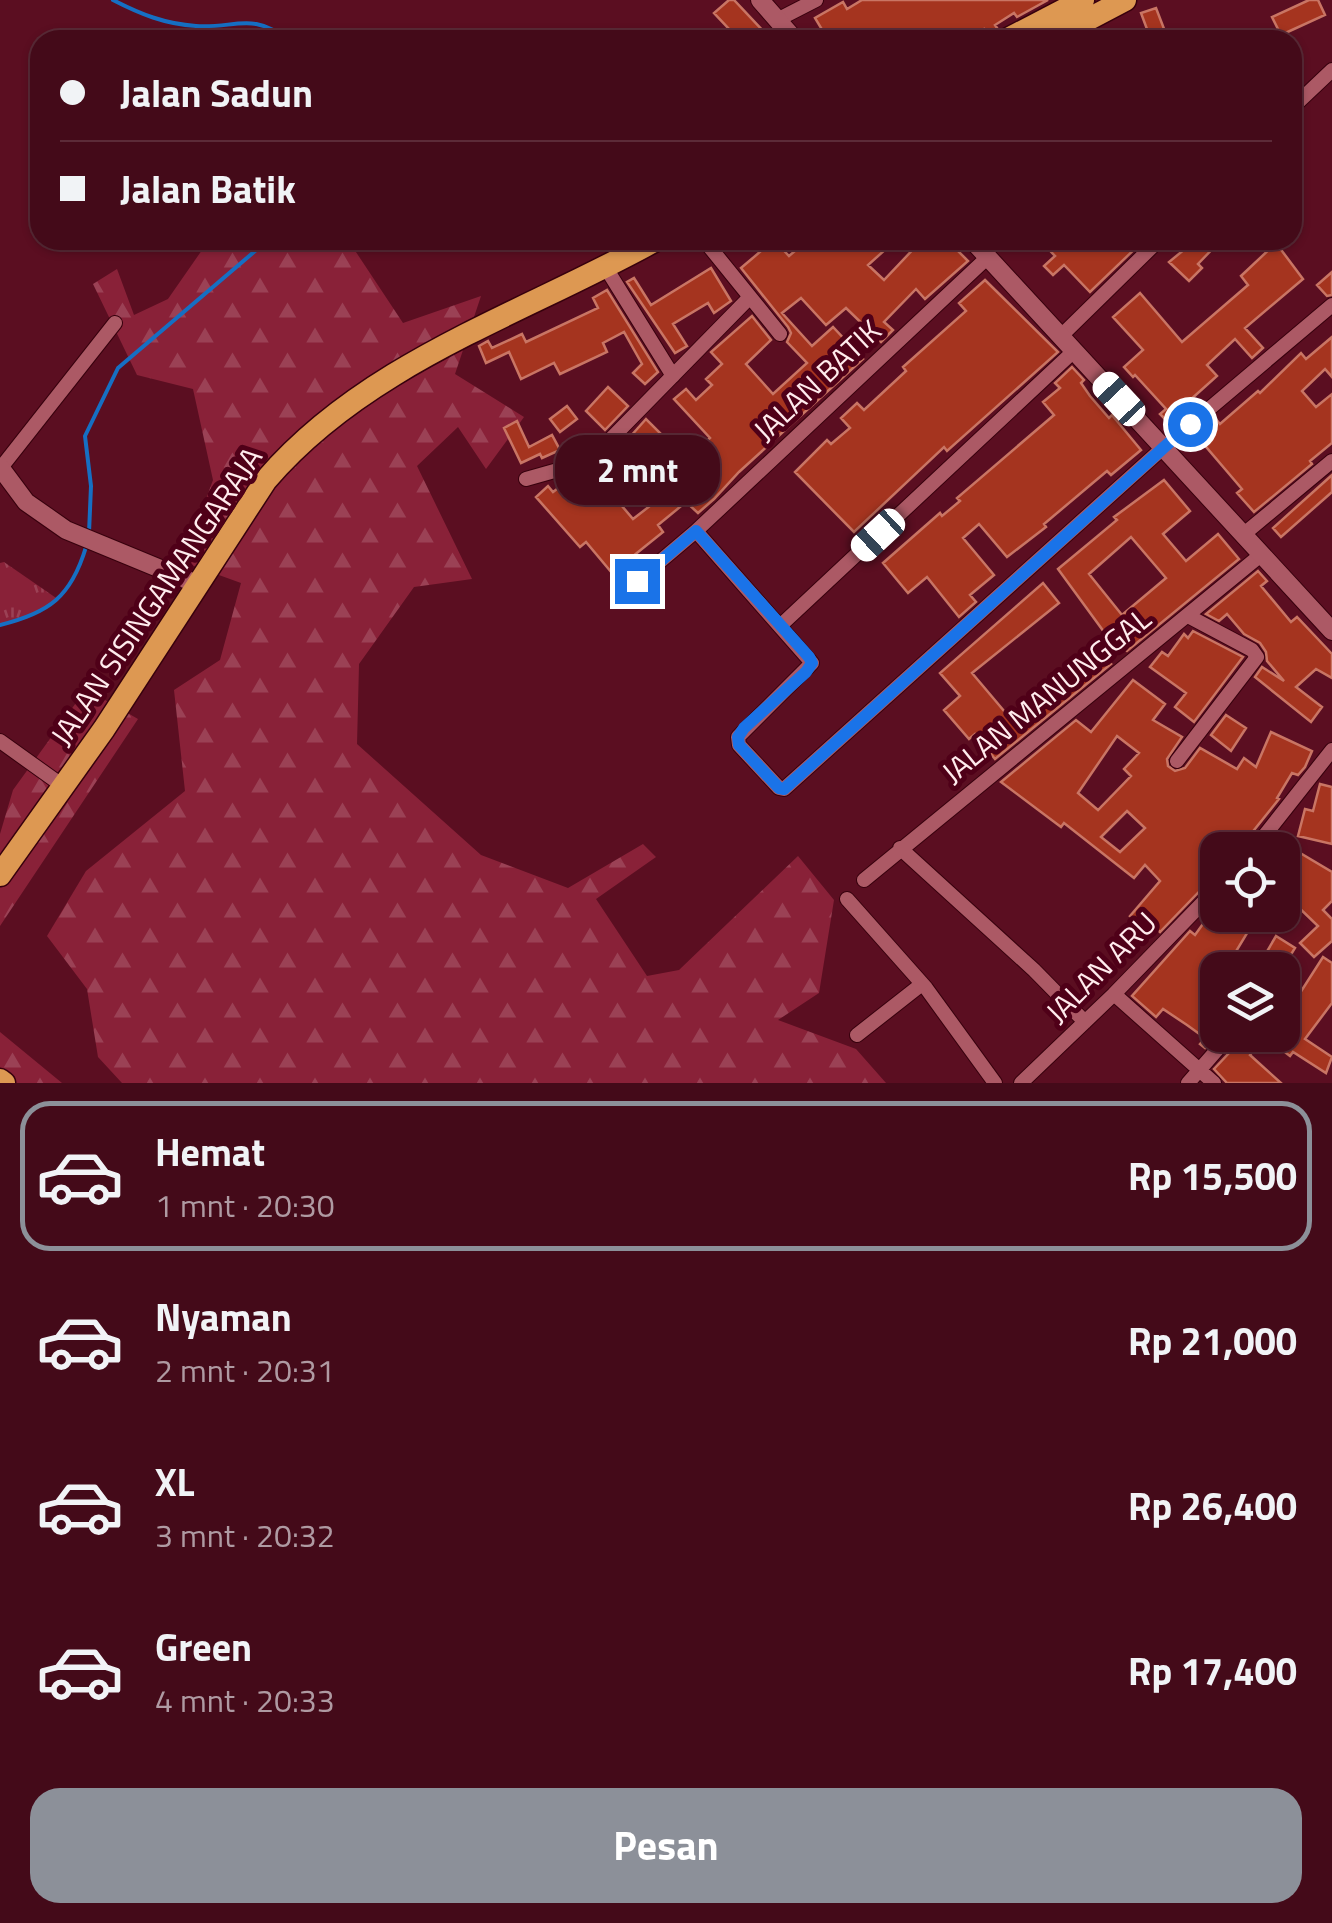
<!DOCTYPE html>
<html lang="id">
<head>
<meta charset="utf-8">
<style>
  body { margin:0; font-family:"Titillium Web",sans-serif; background:#4b1322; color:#f1f3f6; height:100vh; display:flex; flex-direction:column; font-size:38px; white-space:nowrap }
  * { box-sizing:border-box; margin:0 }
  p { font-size:32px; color:#af9aa2 }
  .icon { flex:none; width:55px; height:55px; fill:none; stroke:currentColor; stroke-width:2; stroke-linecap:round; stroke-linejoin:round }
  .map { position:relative; height:1083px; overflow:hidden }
  .side { display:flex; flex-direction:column; background:#440a19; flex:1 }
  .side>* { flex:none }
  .top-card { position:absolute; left:30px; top:30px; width:1272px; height:220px; border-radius:30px; box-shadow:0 2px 8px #0004,0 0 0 2px #5c2b38; display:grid; align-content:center; height:220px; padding:0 30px; background:#440a19 }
  .controls { position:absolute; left:1200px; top:832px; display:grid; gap:20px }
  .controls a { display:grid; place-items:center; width:100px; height:100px; border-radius:20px; background:#440a19; box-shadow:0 2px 8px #0004,0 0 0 2px #5c2b38; font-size:50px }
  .end { position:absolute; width:45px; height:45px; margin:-22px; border:12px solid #1a73e8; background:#fff; box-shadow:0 0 0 5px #fff }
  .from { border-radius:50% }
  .bubble { position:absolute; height:70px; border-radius:30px; background:#440a19; box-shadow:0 2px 8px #0004,0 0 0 2px #5c2b38; font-size:32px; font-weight:700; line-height:70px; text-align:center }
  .car { position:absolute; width:30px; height:60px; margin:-30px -15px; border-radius:12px; box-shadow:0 0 8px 2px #0007; background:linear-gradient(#fff 24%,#345 0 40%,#fff 0 76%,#345 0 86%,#fff 0) }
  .top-card b { display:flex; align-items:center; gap:35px; height:95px; font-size:38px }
  .top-card b+b { border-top:2px solid #5c2b38 }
  .top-card i { width:25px; height:25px; background:#f1f3f6 }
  ul { padding:18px 0 0; list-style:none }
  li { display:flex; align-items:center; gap:30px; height:150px; margin:0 20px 15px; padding:0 10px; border:5px solid transparent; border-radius:30px }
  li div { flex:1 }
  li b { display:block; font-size:38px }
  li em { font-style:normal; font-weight:700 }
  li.on { border-color:#8c9099 }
  li>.icon { width:90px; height:90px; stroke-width:1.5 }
  .cta { display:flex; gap:20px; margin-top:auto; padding:20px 30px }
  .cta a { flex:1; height:115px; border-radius:30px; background:#8c9099; color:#fff; font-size:40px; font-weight:700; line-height:115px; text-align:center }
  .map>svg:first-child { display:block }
  .grass { fill:url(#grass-tufts) }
  .forest { fill:url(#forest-firs) }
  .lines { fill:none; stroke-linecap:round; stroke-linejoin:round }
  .stream { stroke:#166fc3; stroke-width:4 }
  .building { fill:#a5341f; stroke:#c97564; stroke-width:2.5; fill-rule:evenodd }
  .minor-casing { stroke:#37000d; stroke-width:16 }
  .tertiary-casing { stroke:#37000d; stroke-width:20 }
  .trunk-casing { stroke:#37000d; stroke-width:25 }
  .minor { stroke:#ac5965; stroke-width:14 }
  .tertiary { stroke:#ac5965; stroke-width:18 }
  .trunk { stroke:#dd9852; stroke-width:22 }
  .route { stroke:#1a73e8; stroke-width:12 }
  .labels { text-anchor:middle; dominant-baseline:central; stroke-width:10; stroke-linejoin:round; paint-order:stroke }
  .street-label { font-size:30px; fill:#ffebed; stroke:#4f0018 }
</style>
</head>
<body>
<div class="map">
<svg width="1332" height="1083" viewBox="0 0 1332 1083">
  <defs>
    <pattern id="grass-tufts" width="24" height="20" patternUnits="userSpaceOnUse" patternTransform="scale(2.5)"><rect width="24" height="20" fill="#892138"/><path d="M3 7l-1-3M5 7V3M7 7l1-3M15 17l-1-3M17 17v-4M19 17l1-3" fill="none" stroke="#9b4155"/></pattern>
    <pattern id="forest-firs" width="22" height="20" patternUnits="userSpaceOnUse" patternTransform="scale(2.5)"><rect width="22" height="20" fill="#892138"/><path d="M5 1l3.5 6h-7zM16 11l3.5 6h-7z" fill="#9b4155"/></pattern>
  </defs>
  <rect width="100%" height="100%" fill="#5b0e21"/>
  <path class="grass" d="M4,562L59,600L28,618L0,625V563Z"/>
  <path class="forest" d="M209,240H348L403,323L481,296L455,374L524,417L486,469L458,427L417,466L472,579L414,587L359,664L357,744L481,855L568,888L643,844L656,857L596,899L647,976L679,970L798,856L834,900L819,993L778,1020L856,1049L886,1083H122L98,1057L87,989L47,936L86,871L185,791L174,690L220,660L241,583L183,562L213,480L193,389L137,375L93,284L117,269L134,315L168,299Z
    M86,689L138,719L0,926V834L13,790Z
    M0,1032L62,1083H0Z"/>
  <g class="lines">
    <path class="stream" d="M113,0C140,14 165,24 196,26C234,29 253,11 287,40
      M89,533L91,486L85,436L118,368L268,240
      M0,625C49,613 71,597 86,547"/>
  </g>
  <path class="building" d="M729,0H734L766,34L759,40H726L721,34L728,28L714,13Z
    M862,0H1048L1017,17L1014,13L995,25L997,28L987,35L984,29L965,40H832L827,31L824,33L815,18L843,2L847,9Z
    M1309,0H1318L1325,15L1281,35L1272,17Z
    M1156,8L1166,34V40H1151L1141,13Z
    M774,240L789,256L808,240H896L868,265L884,280L922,240H947L968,261L925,299L916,289L884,322L893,330L881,342L846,308L826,325L801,298L782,313L812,346L833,327L863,359L739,472L714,499L698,513L686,502L658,525L663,532L612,573L586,542L580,547L536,497L548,486L553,492L565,483L586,505L618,478L605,465L646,419L687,460L710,438L674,399L686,389L696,400L712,385L706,379L722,364L711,352L752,316L771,340L746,364L773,394L807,363L787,342L791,333L788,327L741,268ZM646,469L668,492L633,519L616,499Z
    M1040,240H1144L1090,292L1064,265L1053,275L1044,266L1055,256Z
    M1196,240H1221L1198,264L1202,268L1189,281L1169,262Z
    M1276,243L1303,279L1245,328L1263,348L1252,358L1235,339L1207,365L1217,376L1179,410L1184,416L1172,426L1160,414L1166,409L1135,375L1133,377L1124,367L1143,350L1113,317L1140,293L1182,342L1248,285L1241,276Z
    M711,268L731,301L714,313L708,303L673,324L687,346L675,353L627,282L634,278L651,305Z
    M1332,272V295L1327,296L1317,285Z
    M985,280L1058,352L947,451L944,447L854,532L795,472L827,440L831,444L850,428L841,418L857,403L864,410L906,371L903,367L966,311L959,303Z
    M607,290L658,372L645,384L633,373L642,364L624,332L603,343L607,352L560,374L554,363L521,379L509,352L486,363L479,346L488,341L492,348L522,334L526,342L598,308L593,298Z
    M1332,337V377L1325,369L1302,391L1316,407L1332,394V443L1310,461L1312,464L1254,512L1237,493L1242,489L1196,435L1215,418L1220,424L1258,391L1260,393L1301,353L1306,359Z
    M1072,367L1084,380L1081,383L1090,396L1109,418L1112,415L1141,450L1111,475L1107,471L1044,524L1046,527L1007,557L979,524L963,538L994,575L970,595L976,602L959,617L927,577L908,593L883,563L940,513L942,516L960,501L957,498L1054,415L1043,402L1060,388L1055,383Z
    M608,387L628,406L605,430L586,411Z
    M567,406L577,419L560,432L550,419Z
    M517,421L529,447L552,435L560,450L542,458L540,454L521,463L504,428Z
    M1332,475V492L1281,537L1273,528Z
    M1164,480L1190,511L1163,534L1186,561L1218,534L1239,559L1127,651L1107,636L1058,569L1117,520L1114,517ZM1131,537L1166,578L1122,615L1089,574Z
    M1258,571L1267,581L1261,586L1291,622L1297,617L1332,654V678L1316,669L1296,687L1322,707L1311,722L1255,677L1262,667L1284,681L1267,661L1266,652L1260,643L1244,634L1227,614L1219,621L1206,614Z
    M1043,583L1059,603L972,673L1010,718L1092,649L1111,664L995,759L975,734L969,739L944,710L960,696L940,673Z
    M1193,631L1243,657L1194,722L1175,707L1186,693L1150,667L1162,652L1168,656L1184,634L1188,638Z
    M1133,680L1165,704L1153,720L1182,737L1167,759L1168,766L1175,771L1185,768L1200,748L1237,769L1244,758L1256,767L1271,732L1312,751L1305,767L1298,775L1292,773L1277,798L1279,799L1238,850H1218V872L1160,932L1145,919L1140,924L1130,916L1160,881L1145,865L1134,878L1064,823L1061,827L1001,782L1076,720L1091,732ZM1117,736L1139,753L1124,769L1131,776L1098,810L1078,793ZM1127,811L1145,828L1120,852L1101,837Z
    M1226,715L1246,728L1231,751L1211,735Z
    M1320,784L1332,787V844L1298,836L1305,809L1313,811Z
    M1282,848L1294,855L1295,850L1332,872V901L1323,910L1332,919V941L1314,957L1300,943L1318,926L1291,900L1282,908Z
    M1218,903V915H1258L1235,953L1258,967L1276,936L1295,948L1287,961H1279L1272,970H1218V1016L1210,1026L1218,1033L1205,1048L1200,1044L1205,1038L1187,1025L1163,1009L1156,1017L1132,996L1190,931L1195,935Z
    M1323,957L1332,963V1003L1305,1039L1332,1057L1326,1073L1293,1052L1290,1056L1262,1035H1282V1011L1290,1001L1293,1004Z
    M1246,1035H1253L1261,1041L1250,1055L1281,1083H1227L1214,1069Z"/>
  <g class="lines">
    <g class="minor-casing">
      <path id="minor" d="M777,20L816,0
        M1292,108L1332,70
        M704,240L780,334
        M606,268L673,376
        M1060,337L1159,240
        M0,469L115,323
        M526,479L572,466L603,447L749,298
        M696,531L812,663L738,737L739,745L779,788L784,789L1164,447L1332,305
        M1244,534L1332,461
        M637,581L696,531L988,257
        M780,626L1074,351
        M0,741L63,786
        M1177,761L1257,657L1252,650L1188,616
        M900,848L1034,970L1085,1022
        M1253,850L1332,750
        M864,880L1262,554
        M847,899L926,988L995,1083
        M1282,972L1283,971
        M1114,994L1214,1083
        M857,1035L922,984
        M1021,1083L1114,994L1218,887
        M1188,1083L1230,1035"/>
    </g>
    <g class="tertiary-casing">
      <path id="tertiary" d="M760,0L795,40
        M972,240L1332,631
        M0,467L26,502L66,530L197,584"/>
    </g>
    <g class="trunk-casing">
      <path id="trunk" d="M1006,40L1083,0
        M1049,40L1125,0
        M0,875L104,729L266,480C367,362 523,314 656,240
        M0,1080L4,1083"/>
    </g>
    <use href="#minor" class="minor"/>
    <use href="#tertiary" class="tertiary"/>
    <use href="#trunk" class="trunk"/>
  </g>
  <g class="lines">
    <path class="route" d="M637,581L696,531L809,657L812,663L806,672L744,728L738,737L739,745L779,788L784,789L1190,424"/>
  </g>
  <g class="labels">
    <g class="street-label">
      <text transform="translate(817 380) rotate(-43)">JALAN BATIK</text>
      <text transform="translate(156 596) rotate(-56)">JALAN SISINGAMANGARAJA</text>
      <text transform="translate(1046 695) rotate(-39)">JALAN MANUNGGAL</text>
      <text transform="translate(1101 967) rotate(-45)">JALAN ARU</text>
    </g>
  </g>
</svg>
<div class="controls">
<a><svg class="icon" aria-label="locate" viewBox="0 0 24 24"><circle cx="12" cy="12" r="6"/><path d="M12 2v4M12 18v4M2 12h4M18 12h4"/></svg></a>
<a><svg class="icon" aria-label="layers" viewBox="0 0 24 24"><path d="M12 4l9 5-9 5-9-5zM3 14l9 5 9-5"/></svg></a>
</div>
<i class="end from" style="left:1190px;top:424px"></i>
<i class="end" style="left:637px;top:581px"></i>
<div class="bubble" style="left:555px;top:435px;width:165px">2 mnt</div>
<i class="car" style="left:1119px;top:399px;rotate:317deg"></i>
<i class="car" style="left:878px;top:535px;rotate:227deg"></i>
<div class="top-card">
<b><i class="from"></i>Jalan Sadun</b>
<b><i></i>Jalan Batik</b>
</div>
</div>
<section class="side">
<ul>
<li class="on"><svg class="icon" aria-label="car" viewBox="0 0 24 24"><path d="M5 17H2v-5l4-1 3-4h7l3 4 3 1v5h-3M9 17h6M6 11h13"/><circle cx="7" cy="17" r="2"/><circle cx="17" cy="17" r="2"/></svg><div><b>Hemat</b><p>1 mnt · 20:30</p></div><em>Rp 15,500</em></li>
<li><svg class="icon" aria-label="car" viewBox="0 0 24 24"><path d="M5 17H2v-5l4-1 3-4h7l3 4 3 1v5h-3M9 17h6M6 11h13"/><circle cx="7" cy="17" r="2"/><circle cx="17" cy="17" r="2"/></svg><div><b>Nyaman</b><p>2 mnt · 20:31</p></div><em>Rp 21,000</em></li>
<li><svg class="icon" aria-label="car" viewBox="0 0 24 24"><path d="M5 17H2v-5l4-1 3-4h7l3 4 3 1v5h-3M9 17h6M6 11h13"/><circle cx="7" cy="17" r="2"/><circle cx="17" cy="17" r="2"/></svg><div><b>XL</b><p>3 mnt · 20:32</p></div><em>Rp 26,400</em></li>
<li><svg class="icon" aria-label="car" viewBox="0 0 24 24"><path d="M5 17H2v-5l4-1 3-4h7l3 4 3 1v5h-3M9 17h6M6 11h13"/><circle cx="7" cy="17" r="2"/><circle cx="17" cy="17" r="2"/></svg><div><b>Green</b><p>4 mnt · 20:33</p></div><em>Rp 17,400</em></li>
</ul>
<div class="cta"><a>Pesan</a></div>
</section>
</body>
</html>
